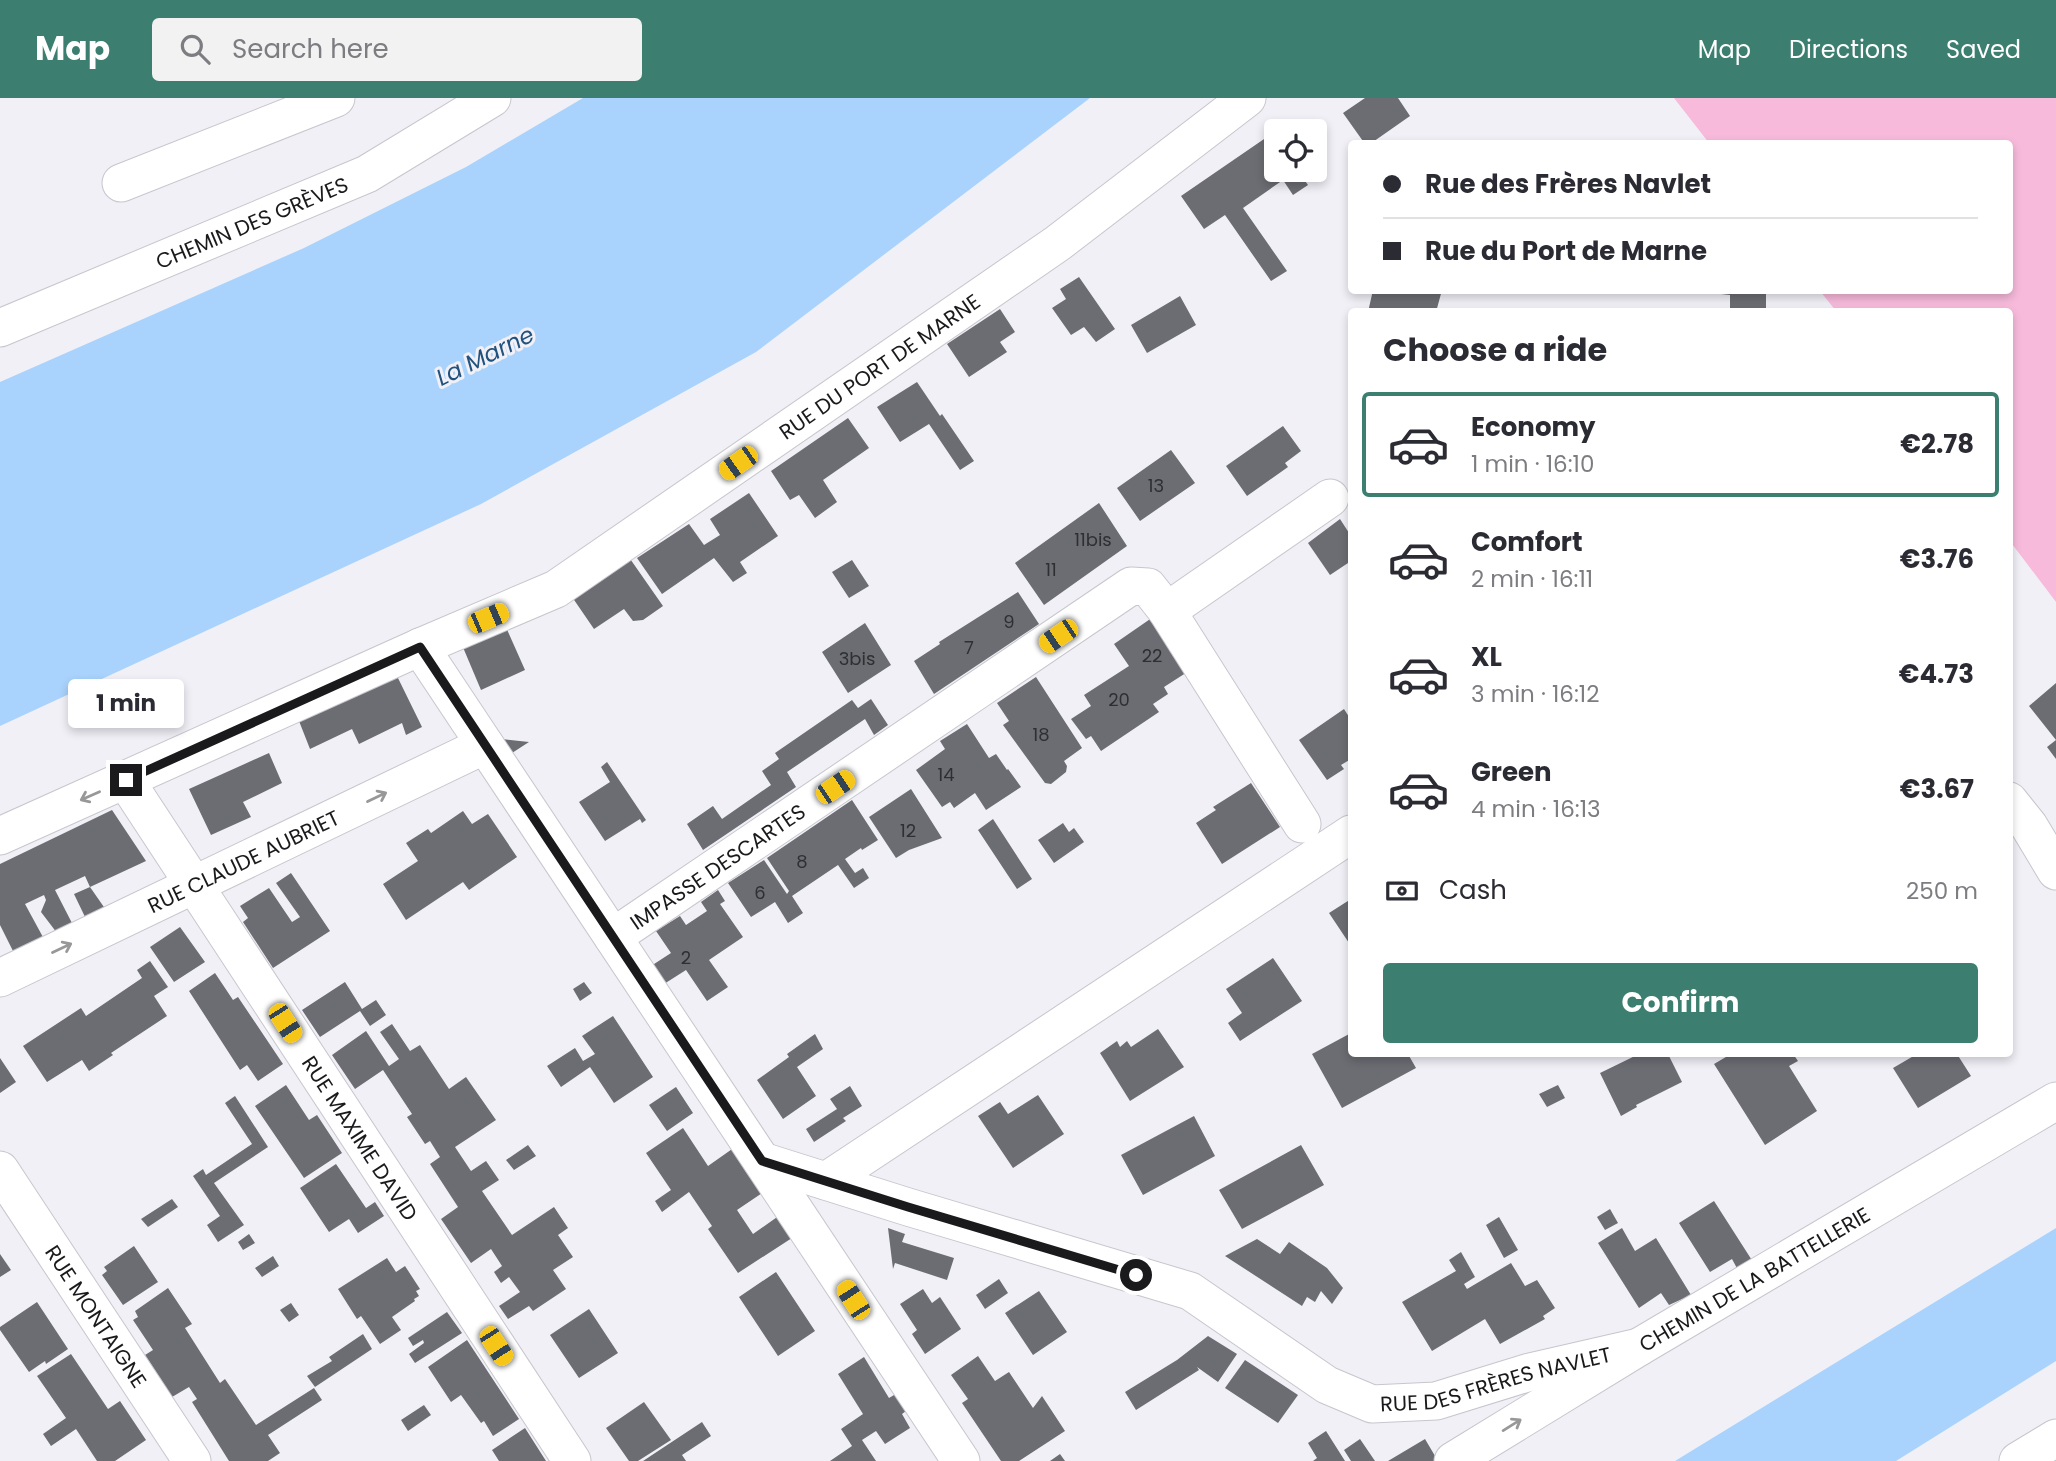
<!DOCTYPE html>
<html lang="en">
<head>
<meta charset="utf-8">
<style>
  body { margin:0; font-family:Poppins,sans-serif; background:#f2f2f3; color:#2b2b33; height:100vh; display:flex; flex-direction:column; font-size:26px; white-space:nowrap }
  * { box-sizing:border-box; margin:0 }
  p { font-size:23px; color:#7c7c81 }
  .icon { flex:none; width:38px; height:38px; fill:none; stroke:currentColor; stroke-width:2; stroke-linecap:round; stroke-linejoin:round }
  .map { position:relative; flex:1; overflow:hidden }
  .details { position:absolute; left:1348px; top:210px; width:665px; height:749px; display:flex; flex-direction:column; background:#fff; border-radius:7px; box-shadow:0 4px 10px #0003 }
  .details>* { flex:none }
  .banner { position:absolute; left:1348px; top:42px; width:665px; height:154px; border-radius:7px; box-shadow:0 4px 10px #0003; display:grid; align-content:center; height:154px; padding:0 35px; background:#fff }
  .buttons { position:absolute; left:1264px; top:21px; display:grid; gap:14px }
  .buttons a { display:grid; place-items:center; width:63px; height:63px; border-radius:7px; background:#fff; box-shadow:0 4px 10px #0003; font-size:35px }
  .end { position:absolute; width:32px; height:32px; margin:-16px; border:9px solid #1a1a1c; background:#fff; box-shadow:0 0 0 4px #fff }
  .from { border-radius:50% }
  .bubble { position:absolute; height:49px; border-radius:7px; background:#fff; box-shadow:0 4px 10px #0003; font-size:23px; font-weight:700; line-height:49px; text-align:center }
  .car { position:absolute; width:21px; height:42px; margin:-21px -10px; border-radius:9px; box-shadow:0 0 5px 2px #0007; background:linear-gradient(#f5c518 24%,#345 0 40%,#f5c518 0 76%,#345 0 86%,#f5c518 0) }
  .banner b { display:flex; align-items:center; gap:24px; height:66px; font-size:26px }
  .banner b+b { border-top:2px solid #e1e1e2 }
  .banner i { width:18px; height:18px; background:#2b2b33 }
  ul { padding:0; list-style:none }
  li { display:flex; align-items:center; gap:21px; height:105px; margin:0 14px 10px; padding:0 21px; border:4px solid transparent; border-radius:7px }
  li div { flex:1 }
  li b { display:block; font-size:26px }
  li em { font-style:normal; font-weight:700 }
  li.current { border-color:#3c7e6f }
  li>.icon { width:63px; height:63px; stroke-width:1.5 }
  h2 { padding:0 35px; font-size:32px; line-height:84px }
  .pay { display:flex; align-items:center; gap:18px; height:77px; padding:0 35px; font-size:26px }
  .pay p { margin-inline-start:auto }
  .action { display:flex; gap:14px; margin-top:auto; padding:14px 35px }
  .action a { flex:1; height:80px; border-radius:7px; background:#3c7e6f; color:#fff; font-size:28px; font-weight:700; line-height:80px; text-align:center }
  header { display:flex; align-items:center; gap:42px; box-sizing:border-box; height:98px; padding:0 35px; background:#3c7e6f; color:#fff }
  header strong { font-size:33px }
  nav { display:flex; gap:38px; margin-inline-start:auto; font-size:24px }
  .search { width:490px; height:63px; background:#f2f2f3; display:flex; align-items:center; gap:18px; box-sizing:border-box; padding:0 24px; border-radius:7px; color:#7c7c81; font-size:26px }
  .map>svg:first-child { display:block }
  .green { fill:#f7badb }
  .water { fill:#a9d3fc }
  .building { fill:#6b6d73 }
  .lines { fill:none; stroke-linecap:round; stroke-linejoin:round }
  .minor-casing { stroke:#c7c6cd; stroke-width:39 }
  .minor { stroke:#fff; stroke-width:37 }
  .oneway { stroke:#989899 }
  .route { stroke:#1a1a1c; stroke-width:9 }
  .labels { text-anchor:middle; dominant-baseline:central; stroke-width:6; stroke-linejoin:round; paint-order:stroke }
  .number-label { font-size:18px; fill:#2e2f32 }
  .street-label { font-size:21px; fill:#1a1a1c; stroke:#f1f0f7 }
  .water-label { font-size:23px; font-style:italic; fill:#21527e; stroke:#f1f0f7 }
</style>
</head>
<body>
<header>
<strong>Map</strong>
<div class="search"><svg class="icon" aria-label="search" viewBox="0 0 24 24"><circle cx="10" cy="10" r="6"/><path d="M15 15l6 6"/></svg>Search here</div>
<nav><a>Map</a><a>Directions</a><a>Saved</a></nav>
</header>
<div class="map">
<svg width="2056" height="1363" viewBox="0 0 2056 1363">
  <rect width="100%" height="100%" fill="#f1f0f7"/>
  <path class="green" d="M1674,0H2056V504L2009,442V214L1836,213L1820,193L2009,192V46L1709,45Z"/>
  <path class="water" d="M583,0H1090L756,254L481,406L0,628V284L304,150L466,69Z
    M2056,1130V1263L1896,1363H1675Z"/>
  <path class="building" d="M1365,0H1398L1410,18L1370,46H1365L1343,15Z
    M1267,39L1276,51V72H1300L1298,73L1308,87L1293,97L1283,82L1243,110L1287,173L1271,183L1225,117L1204,131L1181,98Z
    M1079,179L1115,231L1096,244L1084,229L1071,237L1052,210L1066,201L1060,191Z
    M1373,192L1392,195L1393,192H1442L1436,214H1368Z
    M1721,192H1759V196H1766V214H1730V197L1721,196Z
    M1180,198L1196,227L1147,255L1131,227Z
    M1000,211L1015,234L1000,244L1007,254L969,279L947,246Z
    M917,284L940,318L942,316L974,363L960,372L929,326L900,344L877,309Z
    M848,320L869,350L823,382L837,404L815,420L799,397L790,402L771,373Z
    M1283,328L1301,353L1285,365L1288,369L1247,398L1226,368Z
    M1171,352L1195,385L1140,423L1117,390Z
    M749,395L778,438L740,464L747,475L733,484L714,460L662,496L637,460L689,426L704,447L720,437L710,421Z
    M1099,405L1127,448L1044,507L1015,465Z
    M1340,421L1351,438V463L1330,477L1308,445Z
    M626,455L663,508L643,522L633,523L624,511L594,531L570,496Z
    M852,462L869,488L849,500L832,474Z
    M1018,494L1039,526L934,596L914,563L940,546L939,544Z
    M1156,517L1192,571L1164,589L1168,596L1153,606L1159,614L1101,653L1091,638L1086,641L1071,621L1091,608L1084,597L1129,568L1114,546Z
    M865,525L891,567L848,595L822,554Z
    M505,527L525,572L481,592L462,547Z
    M397,578L422,629L406,637L402,625L359,646L352,631L310,651L299,623Z
    M1036,579L1082,650L1064,663L1067,668L1066,674L1051,686L1045,685L1003,627L1009,623L997,605Z
    M2056,585V642L2029,608Z
    M871,601L888,627L874,637L865,621L787,674L796,689L703,752L687,726L713,708L722,721L771,687L762,673L779,661L775,655L852,602L858,610Z
    M1344,611L1351,622V661L1341,667L1344,671L1327,682L1299,642Z
    M967,626L989,660L996,656L1007,672L1008,671L1021,689L986,712L975,695L954,710L950,704L942,709L916,672L945,651L940,643Z
    M502,641L529,644L512,655Z
    M2056,642V661L2047,649Z
    M269,655L282,685L243,704L251,719L211,737L189,691Z
    M607,664L646,722L642,725L640,721L605,743L579,704L610,684L601,669Z
    M1251,685L1280,729L1222,766L1196,725L1216,712L1213,709Z
    M911,691L942,740L909,752L896,760L869,719Z
    M852,702L878,742L862,752L861,750L845,761L855,775L863,770L869,780L854,790L838,767L792,798L803,815L788,825L775,804L751,819L728,785L764,762L787,796L789,793L767,760Z
    M112,712L146,763L90,789L106,812L86,821L74,796L90,789L85,778L55,792L73,827L57,835L41,814L46,802L44,797L25,806L44,841L14,855L0,827V766Z
    M463,713L472,726L488,716L517,759L469,792L463,784L406,822L383,786L418,763L406,745L428,731L431,735Z
    M993,721L1032,781L1017,791L978,732Z
    M1063,725L1069,734L1074,730L1084,744L1054,765L1038,742Z
    M291,775L330,833L273,870L243,824L248,820L240,808L269,790L292,824L300,819L276,785Z
    M718,792L725,803L720,806L743,839L709,862L728,889L707,903L686,872L664,886L651,868L671,855L656,833L680,818L686,827L707,813L701,804Z
    M1351,801V848L1329,815Z
    M180,829L205,864L174,884L150,849Z
    M1273,860L1302,903L1240,943L1228,925L1242,915L1226,891Z
    M150,863L168,889L154,898L167,918L111,955L113,957L89,973L82,962L47,984L23,948L81,910L86,918L142,880L137,872Z
    M215,875L233,902L238,899L283,966L258,983L247,967L240,972L189,893Z
    M345,884L362,911L376,902L386,917L370,928L360,913L320,939L302,912Z
    M584,884L592,895L580,903L573,891Z
    M613,918L653,979L614,1005L590,969L561,989L547,968L575,950L583,963L595,956L582,938Z
    M392,926L410,953L420,947L449,991L466,979L496,1022L455,1049L471,1073L486,1063L499,1082L482,1093L512,1137L554,1109L568,1130L558,1137L573,1159L553,1172L566,1191L533,1213L529,1208L508,1221L499,1208L520,1194L509,1179L501,1185L494,1174L502,1168L491,1151L471,1165L441,1121L458,1109L430,1066L440,1059L430,1043L425,1046L407,1019L412,1016L383,972L355,991L332,957L366,933L389,968L399,961L380,934Z
    M1158,931L1184,969L1130,1003L1100,955L1117,943L1120,949L1127,943L1131,949Z
    M1351,935V956H1408L1416,970L1342,1010L1312,956Z
    M815,936L823,951L797,969L816,998L783,1021L757,982L789,959L787,956Z
    M1639,956H1668L1682,984L1636,1007L1637,1009L1621,1018L1600,975Z
    M1731,956H1793L1798,963L1789,968L1817,1013L1765,1047L1714,966Z
    M1917,956H1957L1971,978L1918,1010L1893,970Z
    M0,960L16,984L0,995Z
    M286,987L309,1022L317,1017L342,1055L304,1080L255,1008Z
    M1558,987L1565,1000L1547,1009L1539,996Z
    M850,988L862,1008L843,1020L846,1023L814,1044L806,1031L837,1011L830,1001Z
    M676,989L693,1015L667,1033L649,1007Z
    M1038,997L1064,1036L1013,1070L978,1018L1000,1004L1008,1016Z
    M235,998L268,1049L214,1085L244,1127L218,1144L207,1127L220,1118L193,1078L203,1071L206,1077L252,1046L225,1005Z
    M1194,1018L1215,1058L1143,1097L1121,1057Z
    M683,1030L708,1068L735,1049L765,1093L737,1112L753,1136L780,1117L795,1138L738,1175L708,1131L712,1128L689,1094L662,1114L655,1103L671,1092L646,1055Z
    M528,1047L536,1058L514,1072L506,1062Z
    M1301,1047L1324,1087L1242,1131L1219,1092Z
    M336,1066L366,1110L375,1104L384,1118L358,1135L349,1121L329,1134L300,1090Z
    M172,1101L178,1109L148,1129L141,1121Z
    M1714,1103L1755,1167L1739,1174L1732,1161L1710,1174L1679,1125Z
    M1610,1111L1618,1125L1605,1132L1597,1119Z
    M1499,1119L1518,1152L1504,1160L1486,1127Z
    M888,1130L905,1136L902,1144L954,1160L947,1182L895,1165L893,1171Z
    M1622,1130L1635,1153L1656,1140L1691,1197L1669,1207L1661,1195L1639,1210L1598,1145Z
    M249,1136L255,1145L243,1152L238,1144Z
    M1257,1141L1280,1156L1289,1144L1327,1170L1343,1190L1332,1206L1321,1193L1315,1204L1307,1199L1302,1208L1225,1158Z
    M134,1148L158,1184L123,1207L102,1177L107,1173L104,1169Z
    M1461,1154L1475,1179L1464,1186L1467,1191L1511,1165L1525,1188L1537,1182L1555,1210L1543,1218L1545,1221L1500,1246L1485,1221L1432,1253L1402,1204L1456,1173L1449,1162Z
    M0,1156L11,1172L0,1179Z
    M273,1158L279,1168L262,1179L255,1170Z
    M387,1160L396,1174L405,1168L420,1191L416,1193L419,1198L414,1201L415,1203L392,1219L401,1232L380,1246L361,1218L357,1221L338,1191Z
    M776,1174L815,1233L778,1258L739,1199Z
    M999,1181L1008,1195L985,1211L976,1197Z
    M168,1190L192,1226L185,1230L220,1285L225,1281L256,1327L314,1290L322,1302L268,1337L280,1355L268,1363H229L192,1304L197,1301L189,1289L172,1299L145,1257L153,1252L133,1222L138,1219L135,1213Z
    M923,1191L932,1205L940,1199L961,1231L925,1256L912,1236L917,1232L900,1206Z
    M1039,1193L1067,1234L1033,1257L1005,1215Z
    M37,1204L68,1251L46,1266L45,1263L29,1274L0,1232V1229Z
    M291,1205L299,1217L289,1224L280,1212Z
    M589,1211L618,1255L579,1280L550,1237Z
    M447,1214L462,1235L415,1265L409,1256L424,1245L423,1242L413,1248L408,1240Z
    M363,1236L372,1251L315,1289L307,1278L332,1263L329,1259Z
    M1208,1238L1237,1256L1218,1284L1197,1269L1199,1272L1136,1312L1125,1294L1177,1262Z
    M467,1242L519,1321L493,1338L484,1323L481,1325L461,1297L451,1304L428,1269Z
    M71,1256L108,1311L120,1303L146,1342L115,1363H97L76,1331L51,1348L43,1336L66,1320L37,1278Z
    M978,1258L995,1283L1009,1274L1033,1310L1042,1298L1065,1333L1019,1363H1001L962,1305L968,1301L951,1277Z
    M864,1259L889,1300L899,1294L910,1310L902,1316L910,1330L885,1346L876,1333L862,1342L876,1363H830L852,1348L841,1331L863,1316L838,1276Z
    M1245,1262L1298,1297L1278,1325L1225,1290Z
    M644,1304L671,1342L638,1363H629L606,1330Z
    M424,1307L431,1317L408,1333L401,1322Z
    M702,1324L711,1338L682,1357L686,1363H643Z
    M525,1330L546,1363H499L492,1352Z
    M1326,1333L1345,1363H1313L1317,1360L1308,1345Z
    M1360,1341L1375,1363H1351L1344,1352Z
    M1425,1341L1438,1363H1388Z
    M1060,1356L1065,1363H1050Z"/>
  <g class="lines">
    <g class="minor-casing">
      <g id="minor">
        <path d="M121,85L336,0"/>
        <path id="s1" d="M0,230L367,76L492,0"/>
        <path d="M1167,513L1330,400"/>
        <path d="M420,549L961,1363"/>
        <path id="s2" d="M126,683L572,1363"/>
        <path d="M2009,703L2029,728L2056,773"/>
        <path id="s3" d="M0,738L420,549L556,491L1058,145L1247,0"/>
        <path id="s4" d="M613,839L1131,488L1148,489L1167,513L1302,726"/>
        <path id="s5" d="M0,880L485,647"/>
        <path id="s6" d="M762,1063L908,1109L1190,1193L1327,1287L1372,1306L1436,1303L1530,1274L1639,1249"/>
        <path id="s7" d="M0,1072L192,1363"/>
        <path d="M826,1083L1351,736"/>
        <path id="s8" d="M1453,1363L1639,1249L2056,1003"/>
        <path d="M2018,1363L2056,1340"/>
      </g>
    </g>
    <use href="#minor" class="minor"/>
  </g>
  <defs><path id="oneway-shaft" d="M-6 0H5M1.5-3L5.5 0L1.5 3" fill="none" stroke-width="1.6" stroke-linecap="round" stroke-linejoin="round" transform="scale(1.75)"/></defs>
  <g class="oneway">
    <use href="#oneway-shaft" transform="translate(90 698) rotate(156)"/>
    <use href="#oneway-shaft" transform="translate(377 699) rotate(-26)"/>
    <use href="#oneway-shaft" transform="translate(62 850) rotate(-25)"/>
    <use href="#oneway-shaft" transform="translate(1512 1327) rotate(-32)"/>
  </g>
  <g class="lines">
    <path class="route" d="M126,682L420,549L762,1063L908,1109L1136,1177"/>
  </g>
  <g class="labels">
    <g class="number-label">
      <text x="1156" y="387">13</text>
      <text x="1093" y="441">11bis</text>
      <text x="1051" y="471">11</text>
      <text x="1009" y="523">9</text>
      <text x="969" y="549">7</text>
      <text x="1152" y="557">22</text>
      <text x="857" y="560">3bis</text>
      <text x="1119" y="601">20</text>
      <text x="1041" y="636">18</text>
      <text x="946" y="676">14</text>
      <text x="908" y="732">12</text>
      <text x="802" y="763">8</text>
      <text x="760" y="794">6</text>
      <text x="686" y="859">2</text>
    </g>
    <g class="street-label">
      <text stroke="none"><textPath href="#s1" startOffset="273">CHEMIN DES GRÈVES</textPath></text>
      <text stroke="none"><textPath href="#s3" startOffset="1001">RUE DU PORT DE MARNE</textPath></text>
      <text stroke="none"><textPath href="#s5" startOffset="270">RUE CLAUDE AUBRIET</textPath></text>
      <text stroke="none"><textPath href="#s4" startOffset="126">IMPASSE DESCARTES</textPath></text>
      <text stroke="none"><textPath href="#s2" startOffset="427">RUE MAXIME DAVID</textPath></text>
      <text stroke="none"><textPath href="#s8" startOffset="352">CHEMIN DE LA BATTELLERIE</textPath></text>
      <text stroke="none"><textPath href="#s7" startOffset="175">RUE MONTAIGNE</textPath></text>
      <text stroke="none"><textPath href="#s6" startOffset="789">RUE DES FRÈRES NAVLET</textPath></text>
    </g>
    <g class="water-label">
      <text transform="translate(485 258) rotate(-26)">La Marne</text>
    </g>
  </g>
</svg>
<div class="buttons">
<a><svg class="icon" aria-label="locate" viewBox="0 0 24 24"><circle cx="12" cy="12" r="6"/><path d="M12 2v4M12 18v4M2 12h4M18 12h4"/></svg></a>
</div>
<i class="end from" style="left:1136px;top:1177px"></i>
<i class="end" style="left:126px;top:682px"></i>
<div class="bubble" style="left:68px;top:581px;width:116px">1 min</div>
<i class="car" style="left:738px;top:365px;rotate:235deg"></i>
<i class="car" style="left:488px;top:520px;rotate:67deg"></i>
<i class="car" style="left:1058px;top:538px;rotate:236deg"></i>
<i class="car" style="left:835px;top:689px;rotate:56deg"></i>
<i class="car" style="left:285px;top:925px;rotate:147deg"></i>
<i class="car" style="left:853px;top:1202px;rotate:327deg"></i>
<i class="car" style="left:496px;top:1248px;rotate:147deg"></i>
<div class="banner">
<b><i class="from"></i>Rue des Frères Navlet</b>
<b><i></i>Rue du Port de Marne</b>
</div>
<section class="details">
<h2>Choose a ride</h2>
<ul>
<li class="current"><svg class="icon" aria-label="car" viewBox="0 0 24 24"><path d="M5 17H2v-5l4-1 3-4h7l3 4 3 1v5h-3M9 17h6M6 11h13"/><circle cx="7" cy="17" r="2"/><circle cx="17" cy="17" r="2"/></svg><div><b>Economy</b><p>1 min · 16:10</p></div><em>€2.78</em></li>
<li><svg class="icon" aria-label="car" viewBox="0 0 24 24"><path d="M5 17H2v-5l4-1 3-4h7l3 4 3 1v5h-3M9 17h6M6 11h13"/><circle cx="7" cy="17" r="2"/><circle cx="17" cy="17" r="2"/></svg><div><b>Comfort</b><p>2 min · 16:11</p></div><em>€3.76</em></li>
<li><svg class="icon" aria-label="car" viewBox="0 0 24 24"><path d="M5 17H2v-5l4-1 3-4h7l3 4 3 1v5h-3M9 17h6M6 11h13"/><circle cx="7" cy="17" r="2"/><circle cx="17" cy="17" r="2"/></svg><div><b>XL</b><p>3 min · 16:12</p></div><em>€4.73</em></li>
<li><svg class="icon" aria-label="car" viewBox="0 0 24 24"><path d="M5 17H2v-5l4-1 3-4h7l3 4 3 1v5h-3M9 17h6M6 11h13"/><circle cx="7" cy="17" r="2"/><circle cx="17" cy="17" r="2"/></svg><div><b>Green</b><p>4 min · 16:13</p></div><em>€3.67</em></li>
</ul>
<div class="pay"><svg class="icon" aria-label="cash" viewBox="0 0 24 24"><path d="M3 7h18v10H3z"/><circle cx="12" cy="12" r="2"/></svg>Cash<p>250 m</p></div>
<div class="action"><a>Confirm</a></div>
</section>
</div>
</body>
</html>
